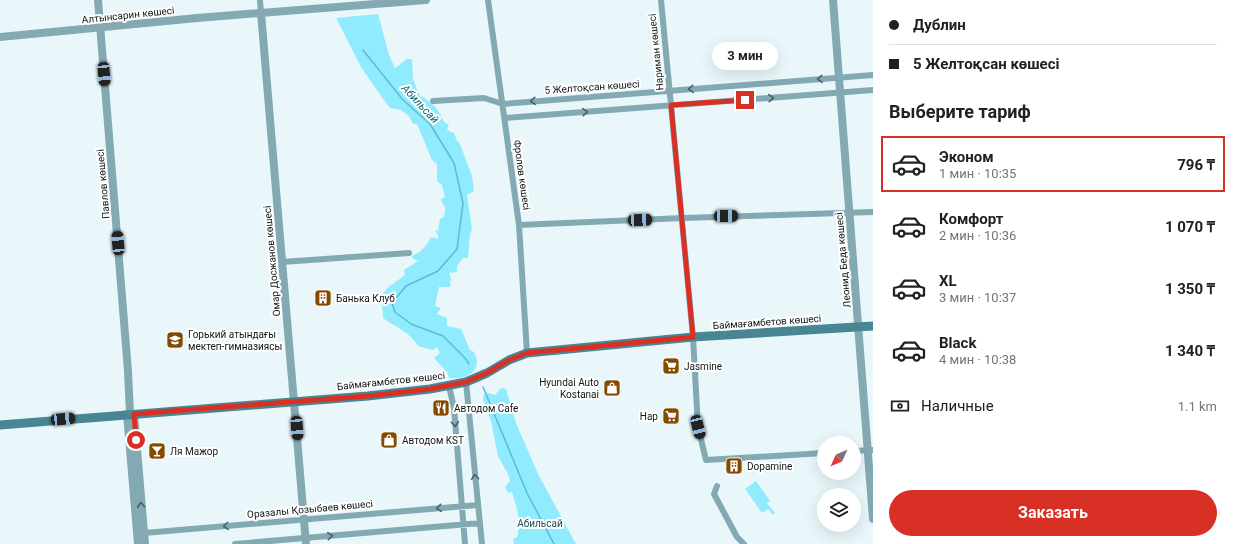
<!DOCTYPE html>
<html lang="ru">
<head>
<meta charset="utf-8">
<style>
  body { margin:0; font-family:Roboto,sans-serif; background:#f2f2f2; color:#202124; height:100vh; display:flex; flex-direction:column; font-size:15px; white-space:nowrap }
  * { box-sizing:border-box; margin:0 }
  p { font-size:13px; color:#757577 }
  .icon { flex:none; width:22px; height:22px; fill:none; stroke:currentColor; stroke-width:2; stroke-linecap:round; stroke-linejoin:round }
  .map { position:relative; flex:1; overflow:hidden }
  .details { display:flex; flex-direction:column; background:#fff; width:360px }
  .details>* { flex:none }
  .hud { display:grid; align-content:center; height:88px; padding:0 16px; background:#fff }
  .needle { width:26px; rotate:225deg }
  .fabs { position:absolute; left:817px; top:436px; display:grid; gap:8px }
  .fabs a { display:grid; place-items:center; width:44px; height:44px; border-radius:50%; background:#fff; box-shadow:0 4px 16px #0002; font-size:20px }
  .end { position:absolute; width:18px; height:18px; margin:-9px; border:5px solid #d93025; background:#fff; box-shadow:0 0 0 2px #fff }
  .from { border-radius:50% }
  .bubble { position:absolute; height:28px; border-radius:14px; background:#fff; box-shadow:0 4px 16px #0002; font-size:13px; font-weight:700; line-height:28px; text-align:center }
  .car { position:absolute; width:12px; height:24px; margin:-12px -6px; border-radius:5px; box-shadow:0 0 3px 1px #0007; background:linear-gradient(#222 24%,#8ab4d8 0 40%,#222 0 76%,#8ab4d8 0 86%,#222 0) }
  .hud b { display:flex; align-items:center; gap:14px; height:38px; font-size:15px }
  .hud b+b { border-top:1px solid #e0e0e0 }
  .hud i { width:10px; height:10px; background:#202124 }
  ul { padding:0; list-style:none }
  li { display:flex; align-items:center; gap:12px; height:56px; margin:0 8px 6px; padding:0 8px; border:2px solid transparent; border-radius:0px }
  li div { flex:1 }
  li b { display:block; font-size:15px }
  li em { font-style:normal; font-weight:700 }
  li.active { border-color:#d93025 }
  li>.icon { width:36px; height:36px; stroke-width:1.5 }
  h2 { padding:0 16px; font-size:18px; line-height:48px }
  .pay { display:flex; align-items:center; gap:10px; height:44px; padding:0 16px; font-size:15px }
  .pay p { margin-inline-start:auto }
  .primary-button { display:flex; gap:8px; margin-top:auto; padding:8px 16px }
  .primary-button a { flex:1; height:46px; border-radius:24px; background:#d93025; color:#fff; font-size:16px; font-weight:700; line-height:46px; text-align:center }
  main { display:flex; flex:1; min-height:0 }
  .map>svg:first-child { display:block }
  .green { fill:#90ebfe }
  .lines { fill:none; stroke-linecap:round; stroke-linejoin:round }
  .stream { stroke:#59bdd1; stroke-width:1.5 }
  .minor { stroke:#83aab3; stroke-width:6 }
  .tertiary { stroke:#83aab3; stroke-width:8 }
  .secondary { stroke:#498693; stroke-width:9 }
  .oneway { stroke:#4a6065 }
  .route { stroke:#d93025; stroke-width:5 }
  .labels { text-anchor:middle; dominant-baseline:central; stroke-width:4; stroke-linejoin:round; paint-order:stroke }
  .street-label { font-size:10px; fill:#111617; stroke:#fff }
  .poi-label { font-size:10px; fill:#111617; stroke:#fff; text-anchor:start }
  .park-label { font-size:10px; fill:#234f58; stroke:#fff }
  .water-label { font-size:11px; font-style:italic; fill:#08606e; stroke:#fff }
</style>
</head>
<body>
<main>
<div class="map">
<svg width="873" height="544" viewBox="0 0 873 544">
  <rect width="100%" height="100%" fill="#e9f7fa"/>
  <path class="green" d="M378,14L389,55L395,68L407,59H412L413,79L420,96C433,102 439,110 444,122L449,125L447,130L454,133L457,141L460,144L472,176L474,191L467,195L472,230L470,234L468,258H463L457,266V272L449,273L451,278L450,287H439L435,306L441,308L437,314L447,318V326L461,329L470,350L474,352C484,371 466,380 449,378L447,372L434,358L440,353L437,347L433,350L418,346C410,332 395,327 383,318C383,303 378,293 393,284C397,280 401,279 405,274L404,270L418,261L412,258V256L421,251L427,244L431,237L438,239V235L435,230L438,231L440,219L444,217L445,212V206L442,203L441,199L445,197L442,185L437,181V164L432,160L417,124H413L409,116L401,110L390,108L381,96L361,67L336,18Z
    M501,388L506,389L516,423L539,476L576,544H514L513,539L517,537C522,522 516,506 512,492L508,493L505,487L510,481L508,474L498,456L491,421L484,403L483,398L485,392L495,395Z
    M756,481L770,501L767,503L775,513L773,515L768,509L762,513L745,489Z"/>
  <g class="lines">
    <path class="stream" d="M363,50L403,100L430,124L454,163L463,203L457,249L438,271L406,286L392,303L395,312L411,324L443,336L465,358L469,364
      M483,387L527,493L554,544"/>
    <path class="minor" d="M260,0L261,13
      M488,0L519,225L527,353
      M661,0L693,337L698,427L706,460L824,453
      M433,101L484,98L503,104L873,75
      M505,118L873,90
      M519,225L683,218L873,212
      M282,262L409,253
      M466,382L482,544
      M449,386L454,408L465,544
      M854,451L873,450
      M717,486L714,494L737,537L744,544
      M144,533L478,505
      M235,544L480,523"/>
    <path class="tertiary" d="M98,0L128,371L130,414
      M833,0L873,519
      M261,13L306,544
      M0,37L197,18L426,0
      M127,414L138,544
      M134,414L145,544"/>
    <path class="secondary" d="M0,425L368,396L430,389L466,382L487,373L509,360L527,353L693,337L873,326"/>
  </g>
  <defs><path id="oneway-chevron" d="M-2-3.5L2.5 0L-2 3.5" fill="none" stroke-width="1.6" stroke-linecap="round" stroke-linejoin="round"/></defs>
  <g class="oneway">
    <use href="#oneway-chevron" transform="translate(820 79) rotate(176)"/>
    <use href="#oneway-chevron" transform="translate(691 89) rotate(176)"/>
    <use href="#oneway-chevron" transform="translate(771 98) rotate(-4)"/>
    <use href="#oneway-chevron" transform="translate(533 101) rotate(176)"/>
    <use href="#oneway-chevron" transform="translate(585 112) rotate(-4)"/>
    <use href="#oneway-chevron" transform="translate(455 424) rotate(85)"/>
    <use href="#oneway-chevron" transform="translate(475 477) rotate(-95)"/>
    <use href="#oneway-chevron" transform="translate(141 505) rotate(-95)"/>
    <use href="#oneway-chevron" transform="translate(439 508) rotate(175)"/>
    <use href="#oneway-chevron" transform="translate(226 526) rotate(175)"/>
    <use href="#oneway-chevron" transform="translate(330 536) rotate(-5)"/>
  </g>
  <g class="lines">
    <path class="route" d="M136,440L134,414L368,396L430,389L466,382L487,373L509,360L527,353L693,337L671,105L745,100"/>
  </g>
  <defs>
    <g id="building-square" transform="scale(0.9)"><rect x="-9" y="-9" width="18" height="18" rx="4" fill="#844a00" stroke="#fff"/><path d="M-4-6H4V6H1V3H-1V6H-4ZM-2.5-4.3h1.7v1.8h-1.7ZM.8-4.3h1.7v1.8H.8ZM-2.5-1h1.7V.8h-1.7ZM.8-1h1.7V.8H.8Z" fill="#fff"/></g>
    <g id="school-square" transform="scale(0.9)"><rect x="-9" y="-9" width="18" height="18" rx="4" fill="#844a00" stroke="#fff"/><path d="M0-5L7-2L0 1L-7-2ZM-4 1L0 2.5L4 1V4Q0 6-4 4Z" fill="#fff"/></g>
    <g id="supermarket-square" transform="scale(0.9)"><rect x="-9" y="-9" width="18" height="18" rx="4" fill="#844a00" stroke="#fff"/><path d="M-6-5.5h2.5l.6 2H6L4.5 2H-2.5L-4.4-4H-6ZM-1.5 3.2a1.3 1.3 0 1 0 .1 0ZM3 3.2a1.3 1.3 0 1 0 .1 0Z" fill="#fff"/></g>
    <g id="shop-square" transform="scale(0.9)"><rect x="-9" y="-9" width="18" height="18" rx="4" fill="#844a00" stroke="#fff"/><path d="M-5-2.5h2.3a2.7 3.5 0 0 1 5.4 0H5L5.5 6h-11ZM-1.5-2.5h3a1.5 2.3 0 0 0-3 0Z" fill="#fff"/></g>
    <g id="restaurant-square" transform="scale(0.9)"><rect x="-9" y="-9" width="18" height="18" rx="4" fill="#844a00" stroke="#fff"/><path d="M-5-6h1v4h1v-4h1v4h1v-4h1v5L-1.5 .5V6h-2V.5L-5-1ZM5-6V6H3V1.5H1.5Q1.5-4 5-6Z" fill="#fff"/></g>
    <g id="bar-square" transform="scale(0.9)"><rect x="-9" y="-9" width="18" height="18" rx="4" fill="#844a00" stroke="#fff"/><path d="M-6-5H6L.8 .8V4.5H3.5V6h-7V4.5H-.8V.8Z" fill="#fff"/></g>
  </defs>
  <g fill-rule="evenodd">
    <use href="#building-square" x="323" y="298"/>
    <use href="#school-square" x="175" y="340"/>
    <use href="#supermarket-square" x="671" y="366"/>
    <use href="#shop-square" x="612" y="388"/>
    <use href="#restaurant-square" x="441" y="408"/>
    <use href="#supermarket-square" x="671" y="416"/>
    <use href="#shop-square" x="389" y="440"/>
    <use href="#bar-square" x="157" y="451"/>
    <use href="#building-square" x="734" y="466"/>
  </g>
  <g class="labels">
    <g class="street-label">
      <text transform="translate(128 15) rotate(-6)">Алтынсарин көшесі</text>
      <text transform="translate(656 52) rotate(-96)">Нариман көшесі</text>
      <text transform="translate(592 87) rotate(-4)">5 Желтоқсан көшесі</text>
      <text transform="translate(522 175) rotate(82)">Фролов көшесі</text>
      <text transform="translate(103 184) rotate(-95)">Павлов көшесі</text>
      <text transform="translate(843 260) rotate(-95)">Леонид Беда көшесі</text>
      <text transform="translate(272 261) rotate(-95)">Омар Досжанов көшесі</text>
      <text transform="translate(767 322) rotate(-4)">Баймағамбетов көшесі</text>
      <text transform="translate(391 381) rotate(-6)">Баймағамбетов көшесі</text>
      <text transform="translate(310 509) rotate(-5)">Оразалы Қозыбаев көшесі</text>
    </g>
    <g class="poi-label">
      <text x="336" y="298">Банька Клуб</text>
      <text x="188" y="334">Горький атындағы<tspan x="188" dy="12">мектеп-гимназиясы</tspan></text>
      <text x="684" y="366">Jasmine</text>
      <text x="599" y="382" text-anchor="end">Hyundai Auto<tspan x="599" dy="12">Kostanai</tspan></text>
      <text x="454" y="408">Автодом Cafe</text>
      <text x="658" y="416" text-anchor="end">Нар</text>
      <text x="402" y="440">Автодом KST</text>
      <text x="170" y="451">Ля Мажор</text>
      <text x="747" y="466">Dopamine</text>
    </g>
    <g class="park-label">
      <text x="540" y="523">Абильсай</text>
    </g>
    <g class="water-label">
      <text transform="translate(420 104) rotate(47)">Абильсай</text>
    </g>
  </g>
</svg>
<div class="fabs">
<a><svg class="needle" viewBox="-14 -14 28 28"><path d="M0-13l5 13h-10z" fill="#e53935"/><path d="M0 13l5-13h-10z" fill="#757577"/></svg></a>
<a><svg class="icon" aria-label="layers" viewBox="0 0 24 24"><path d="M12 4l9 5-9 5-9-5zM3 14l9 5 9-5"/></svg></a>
</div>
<i class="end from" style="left:136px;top:440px"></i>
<i class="end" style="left:745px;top:100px"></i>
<div class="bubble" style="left:712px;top:42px;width:66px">3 мин</div>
<i class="car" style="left:104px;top:74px;rotate:175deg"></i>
<i class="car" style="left:726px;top:216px;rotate:89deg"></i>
<i class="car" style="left:640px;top:220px;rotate:88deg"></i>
<i class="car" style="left:118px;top:243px;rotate:355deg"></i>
<i class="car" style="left:63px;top:419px;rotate:85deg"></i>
<i class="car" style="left:698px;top:427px;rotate:166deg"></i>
<i class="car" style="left:297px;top:428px;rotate:176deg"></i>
</div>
<section class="details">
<div class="hud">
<b><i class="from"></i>Дублин</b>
<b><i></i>5 Желтоқсан көшесі</b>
</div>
<h2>Выберите тариф</h2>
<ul>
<li class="active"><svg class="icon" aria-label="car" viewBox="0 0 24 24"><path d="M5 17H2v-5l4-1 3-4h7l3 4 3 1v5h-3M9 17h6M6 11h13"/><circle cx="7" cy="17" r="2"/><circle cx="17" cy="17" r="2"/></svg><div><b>Эконом</b><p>1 мин · 10:35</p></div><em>796 ₸</em></li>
<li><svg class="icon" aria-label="car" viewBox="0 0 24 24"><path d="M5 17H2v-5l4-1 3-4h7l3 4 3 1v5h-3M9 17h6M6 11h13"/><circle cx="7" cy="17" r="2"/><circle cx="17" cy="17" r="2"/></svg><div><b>Комфорт</b><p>2 мин · 10:36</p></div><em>1 070 ₸</em></li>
<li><svg class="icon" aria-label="car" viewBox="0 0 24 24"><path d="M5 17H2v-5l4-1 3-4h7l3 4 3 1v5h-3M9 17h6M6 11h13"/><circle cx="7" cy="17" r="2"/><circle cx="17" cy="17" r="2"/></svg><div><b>XL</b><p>3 мин · 10:37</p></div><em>1 350 ₸</em></li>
<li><svg class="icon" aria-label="car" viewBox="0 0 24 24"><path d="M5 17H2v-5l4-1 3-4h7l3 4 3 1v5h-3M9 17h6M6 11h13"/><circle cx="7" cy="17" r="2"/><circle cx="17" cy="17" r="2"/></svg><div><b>Black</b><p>4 мин · 10:38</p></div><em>1 340 ₸</em></li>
</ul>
<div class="pay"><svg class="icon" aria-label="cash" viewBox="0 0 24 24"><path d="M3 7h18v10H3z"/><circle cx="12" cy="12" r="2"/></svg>Наличные<p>1.1 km</p></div>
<div class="primary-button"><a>Заказать</a></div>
</section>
</main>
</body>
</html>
